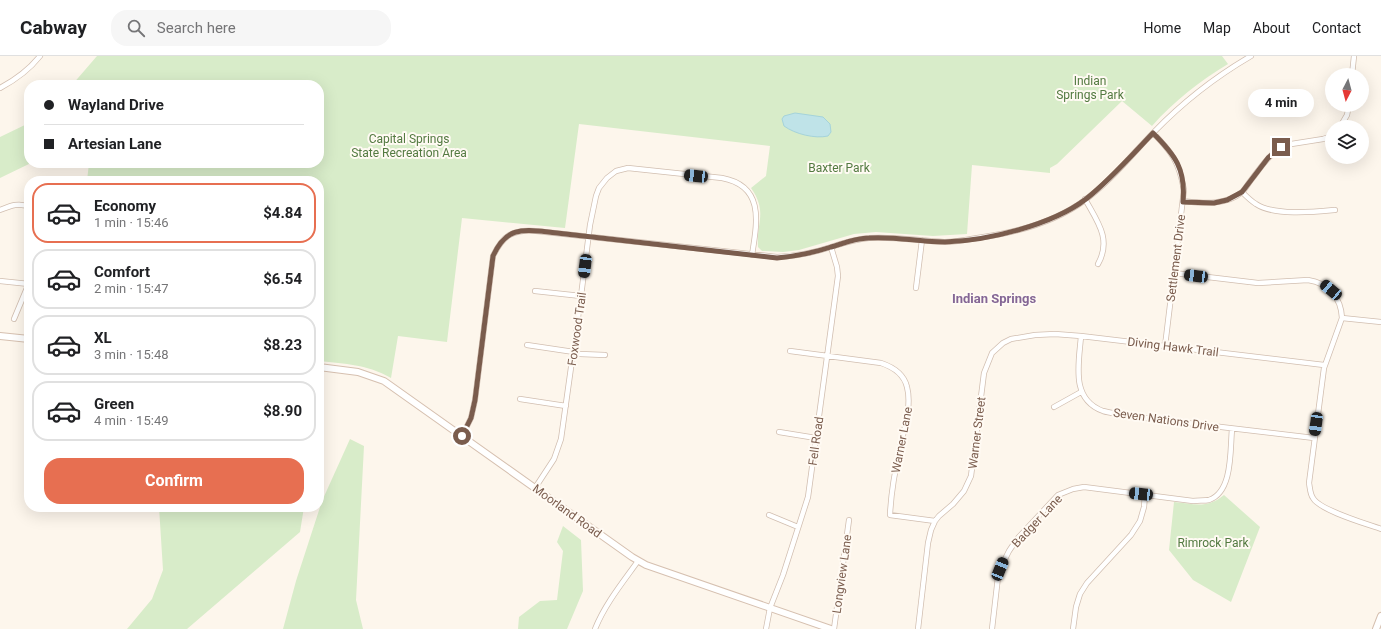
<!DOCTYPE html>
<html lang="en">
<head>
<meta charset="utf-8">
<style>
  body { margin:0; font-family:Roboto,sans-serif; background:#f6f6f6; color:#202124; height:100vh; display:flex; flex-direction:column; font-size:15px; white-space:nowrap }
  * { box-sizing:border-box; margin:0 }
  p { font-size:13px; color:#757577 }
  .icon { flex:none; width:22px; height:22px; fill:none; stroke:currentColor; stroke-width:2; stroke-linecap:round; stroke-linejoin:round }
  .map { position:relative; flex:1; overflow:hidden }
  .details { position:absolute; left:24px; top:120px; width:300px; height:336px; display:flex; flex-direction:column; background:#fff; border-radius:16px; box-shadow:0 4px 16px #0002 }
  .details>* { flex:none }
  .hud { position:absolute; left:24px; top:24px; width:300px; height:88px; border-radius:16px; box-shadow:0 4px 16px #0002; display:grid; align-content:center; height:88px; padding:0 20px; background:#fff }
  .needle { width:26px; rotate:186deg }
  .buttons { position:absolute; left:1325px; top:12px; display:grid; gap:8px }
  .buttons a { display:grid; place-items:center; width:44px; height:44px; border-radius:50%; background:#fff; box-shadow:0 4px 16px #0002; font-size:20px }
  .end { position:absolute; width:18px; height:18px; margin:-9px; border:5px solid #7a5c4d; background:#fff; box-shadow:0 0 0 2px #fff }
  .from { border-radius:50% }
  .bubble { position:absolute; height:28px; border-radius:14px; background:#fff; box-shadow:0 4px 16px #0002; font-size:13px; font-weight:700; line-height:28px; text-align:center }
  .car { position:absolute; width:12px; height:24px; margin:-12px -6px; border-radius:5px; box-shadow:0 0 3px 1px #0007; background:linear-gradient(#222 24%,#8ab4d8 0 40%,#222 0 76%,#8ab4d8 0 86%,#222 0) }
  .hud b { display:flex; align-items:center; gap:14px; height:38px; font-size:15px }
  .hud b+b { border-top:1px solid #e0e0e0 }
  .hud i { width:10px; height:10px; background:#202124 }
  ul { padding:7px 0 0; list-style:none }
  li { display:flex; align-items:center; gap:12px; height:60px; margin:0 8px 6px; padding:0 12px; border:2px solid #e0e0e0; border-radius:16px }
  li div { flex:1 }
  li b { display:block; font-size:15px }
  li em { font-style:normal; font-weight:700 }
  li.current { border-color:#e76f51 }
  li>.icon { width:36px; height:36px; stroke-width:1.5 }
  .action { display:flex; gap:8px; margin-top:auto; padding:8px 20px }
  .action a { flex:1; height:46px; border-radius:16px; background:#e76f51; color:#fff; font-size:16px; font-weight:700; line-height:46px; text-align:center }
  header { display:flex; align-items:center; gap:24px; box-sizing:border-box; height:56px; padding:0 20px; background:#fff; border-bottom:1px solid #e0e0e0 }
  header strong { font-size:19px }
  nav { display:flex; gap:22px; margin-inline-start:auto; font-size:14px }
  .search { width:280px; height:36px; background:#f6f6f6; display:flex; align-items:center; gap:10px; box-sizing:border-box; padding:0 14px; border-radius:16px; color:#757577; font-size:15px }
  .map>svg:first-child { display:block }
  .green { fill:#d8ecc9 }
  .water { fill:#bfe3e8; stroke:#a5d3da }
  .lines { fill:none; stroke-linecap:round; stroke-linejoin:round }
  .street-casing { stroke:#d1beb0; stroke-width:6 }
  .secondary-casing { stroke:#d6c0b0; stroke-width:8 }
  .street { stroke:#fff; stroke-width:4.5 }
  .secondary { stroke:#fff; stroke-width:6 }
  .route { stroke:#7a5c4d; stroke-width:5 }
  .labels { text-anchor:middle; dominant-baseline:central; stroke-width:4; stroke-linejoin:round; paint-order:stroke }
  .park-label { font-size:12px; fill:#537a41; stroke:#fffaf3 }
  .street-label { font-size:12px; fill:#7a5c4d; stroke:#fffaf3 }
  .neighbourhood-label { font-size:13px; font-weight:bold; fill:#846695; stroke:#fffaf3 }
</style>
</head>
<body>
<header>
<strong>Cabway</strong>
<div class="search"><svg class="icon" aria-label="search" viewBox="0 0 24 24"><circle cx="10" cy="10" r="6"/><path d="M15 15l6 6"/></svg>Search here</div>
<nav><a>Home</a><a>Map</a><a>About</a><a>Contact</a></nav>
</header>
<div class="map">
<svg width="1381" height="573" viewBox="0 0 1381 573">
  <rect width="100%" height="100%" fill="#fdf6ec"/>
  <path class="green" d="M97,0H1222L1228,8C1200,25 1174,45 1152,70L1122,45L1057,108L1050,112V117L972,109L967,178L933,180L876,176L854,178L799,194L783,196L765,195H762L758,191C756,167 768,156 751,132L766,120L770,90L579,68L565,172L462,162L447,286L398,280L391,322C366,308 346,308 319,305V125H87L89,107H319V29H72Z
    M29,67V107H31L0,122V81Z
    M350,383L364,390L356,544L363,573H283L296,525L322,445Z
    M1224,439L1260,471L1231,546L1193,524L1169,494L1174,446C1195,448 1207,453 1224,439Z
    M159,451H304L300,476L187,573H127L152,543L163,514Z
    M563,470L581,484L583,535L567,573H518L519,561L540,545L557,544L563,495L557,486Z"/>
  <path class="water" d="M795,57L823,61L830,68L831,76L828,80C815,83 795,78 784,70L782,63L784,60Z"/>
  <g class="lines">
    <g class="street-casing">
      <path id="street" d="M1352,19L1354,0
        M0,32C15,24 29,14 40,0
        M1340,71L1347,59L1349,49
        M1153,77C1172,96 1179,106 1184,134L1165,290
        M1242,136C1246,140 1251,145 1256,148C1274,160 1314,156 1335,154
        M1085,143C1097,165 1112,183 1098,208
        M1183,145C1202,147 1226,150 1242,136C1245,133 1248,128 1251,124C1262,110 1269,98 1285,89L1323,83L1329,81L1332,78
        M0,154C10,150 19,146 29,151
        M1174,217L1258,227L1308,224C1328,227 1341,241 1342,262L1324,312L1309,427C1310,432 1310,438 1313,442C1319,454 1367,468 1381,473
        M0,225L29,228
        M916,232L922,184
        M535,235L581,240
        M1342,262L1381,266
        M14,263L29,227
        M1081,280C1079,307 1070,343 1103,355C1110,357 1119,358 1128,360L1314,382
        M527,289L574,296L580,298L605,299
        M790,295L881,307C893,311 904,318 907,331C912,350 904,373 900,392C895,414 891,436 890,459L935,465
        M520,343L566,350
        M1054,351L1081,336
        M779,376L816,382
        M462,380L471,362L475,344L493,200C503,179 513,173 536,175L777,201C796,200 813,197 831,191C843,187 855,183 869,182C894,180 919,185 944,186C955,186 966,184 977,182C1015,177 1054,167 1085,144C1111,125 1131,99 1154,76C1183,46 1215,21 1251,0
        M535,432L554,403L561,383L581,240L590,169L596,140L599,132L607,122L616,115L628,112L722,122C765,130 757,167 752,199
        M769,459L798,471
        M595,573C605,548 623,526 638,505
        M766,573L770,552L783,519L808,441L838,220L837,211L831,191
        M834,573L849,464
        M918,573L928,487L931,474L935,465L939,460L953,448L964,435L971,420L984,317L992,297L1003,287L1011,283L1035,279L1055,278L1081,280L1324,309
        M992,573L998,521L1000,513L1009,495L1017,483L1058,439L1073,433L1084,431L1193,445C1198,444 1204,445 1209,444C1233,436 1230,394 1232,373
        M1073,573L1076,551L1080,538L1087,527L1131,479L1140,465L1144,451L1145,439"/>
    </g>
    <g class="secondary-casing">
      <path id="secondary" d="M0,280L29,283
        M319,311L358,316L384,325L632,501L646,509L831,573
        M1376,573L1381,560"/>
    </g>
    <use href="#street" class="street"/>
    <use href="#secondary" class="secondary"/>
  </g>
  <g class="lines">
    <path class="route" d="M462,380L471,362L475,344L493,200C506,172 520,173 548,176L777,202C796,200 813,197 831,191C844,187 856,182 869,182C894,180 920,186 945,186C987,185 1052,169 1086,143C1110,124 1131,100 1153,77C1175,99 1186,113 1183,146L1214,147L1227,144L1242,136L1268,102L1281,91"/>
  </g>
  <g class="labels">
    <g class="park-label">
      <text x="1090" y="25">Indian<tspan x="1090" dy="14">Springs Park</tspan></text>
      <text x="409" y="83">Capital Springs<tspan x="409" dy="14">State Recreation Area</tspan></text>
      <text x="839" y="112">Baxter Park</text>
      <text x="1213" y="487">Rimrock Park</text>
    </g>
    <g class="street-label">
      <text transform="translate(1176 202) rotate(-83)">Settlement Drive</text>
      <text transform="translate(577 273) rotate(-82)">Foxwood Trail</text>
      <text transform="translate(1173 291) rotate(7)">Diving Hawk Trail</text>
      <text transform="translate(1166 364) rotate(8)">Seven Nations Drive</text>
      <text transform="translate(977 377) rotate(-83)">Warner Street</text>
      <text transform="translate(902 384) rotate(-79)">Warner Lane</text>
      <text transform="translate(816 385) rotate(-82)">Fell Road</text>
      <text transform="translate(567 455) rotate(36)">Moorland Road</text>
      <text transform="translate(1037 465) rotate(-47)">Badger Lane</text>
      <text transform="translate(842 518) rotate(-82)">Longview Lane</text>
    </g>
    <g class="neighbourhood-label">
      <text x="994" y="242">Indian Springs</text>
    </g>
  </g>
</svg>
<div class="buttons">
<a><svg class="needle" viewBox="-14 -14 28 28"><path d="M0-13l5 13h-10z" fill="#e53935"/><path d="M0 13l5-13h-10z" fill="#757577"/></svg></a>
<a><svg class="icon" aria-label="layers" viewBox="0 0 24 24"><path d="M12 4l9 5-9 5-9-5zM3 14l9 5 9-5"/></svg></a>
</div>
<i class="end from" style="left:462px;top:380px"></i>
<i class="end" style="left:1281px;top:91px"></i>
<div class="bubble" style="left:1248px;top:33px;width:66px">4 min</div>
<i class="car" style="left:696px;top:120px;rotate:276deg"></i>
<i class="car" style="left:585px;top:210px;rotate:187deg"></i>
<i class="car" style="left:1196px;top:220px;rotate:277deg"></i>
<i class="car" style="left:1331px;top:234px;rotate:310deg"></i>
<i class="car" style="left:1316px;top:368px;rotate:188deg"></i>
<i class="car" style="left:1141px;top:438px;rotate:276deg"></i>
<i class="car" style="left:1000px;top:513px;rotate:22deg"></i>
<div class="hud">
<b><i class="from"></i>Wayland Drive</b>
<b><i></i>Artesian Lane</b>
</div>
<section class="details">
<ul>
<li class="current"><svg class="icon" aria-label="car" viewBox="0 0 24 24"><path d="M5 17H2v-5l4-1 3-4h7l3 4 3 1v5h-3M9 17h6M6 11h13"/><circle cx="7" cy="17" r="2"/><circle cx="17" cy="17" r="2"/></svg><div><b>Economy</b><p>1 min · 15:46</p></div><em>$4.84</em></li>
<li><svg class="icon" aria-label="car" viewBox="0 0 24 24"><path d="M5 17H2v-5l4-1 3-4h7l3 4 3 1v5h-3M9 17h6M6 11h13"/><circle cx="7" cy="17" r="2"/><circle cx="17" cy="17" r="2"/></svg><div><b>Comfort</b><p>2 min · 15:47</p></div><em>$6.54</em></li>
<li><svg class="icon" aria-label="car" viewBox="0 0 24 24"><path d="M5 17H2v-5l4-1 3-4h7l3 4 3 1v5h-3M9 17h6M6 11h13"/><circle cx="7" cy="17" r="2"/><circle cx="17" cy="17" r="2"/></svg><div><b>XL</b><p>3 min · 15:48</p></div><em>$8.23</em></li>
<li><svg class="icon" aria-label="car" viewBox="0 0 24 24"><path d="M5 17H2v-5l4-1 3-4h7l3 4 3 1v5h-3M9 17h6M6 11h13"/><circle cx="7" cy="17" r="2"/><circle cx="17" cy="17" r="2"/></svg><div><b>Green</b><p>4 min · 15:49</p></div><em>$8.90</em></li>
</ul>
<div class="action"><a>Confirm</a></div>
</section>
</div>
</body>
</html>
